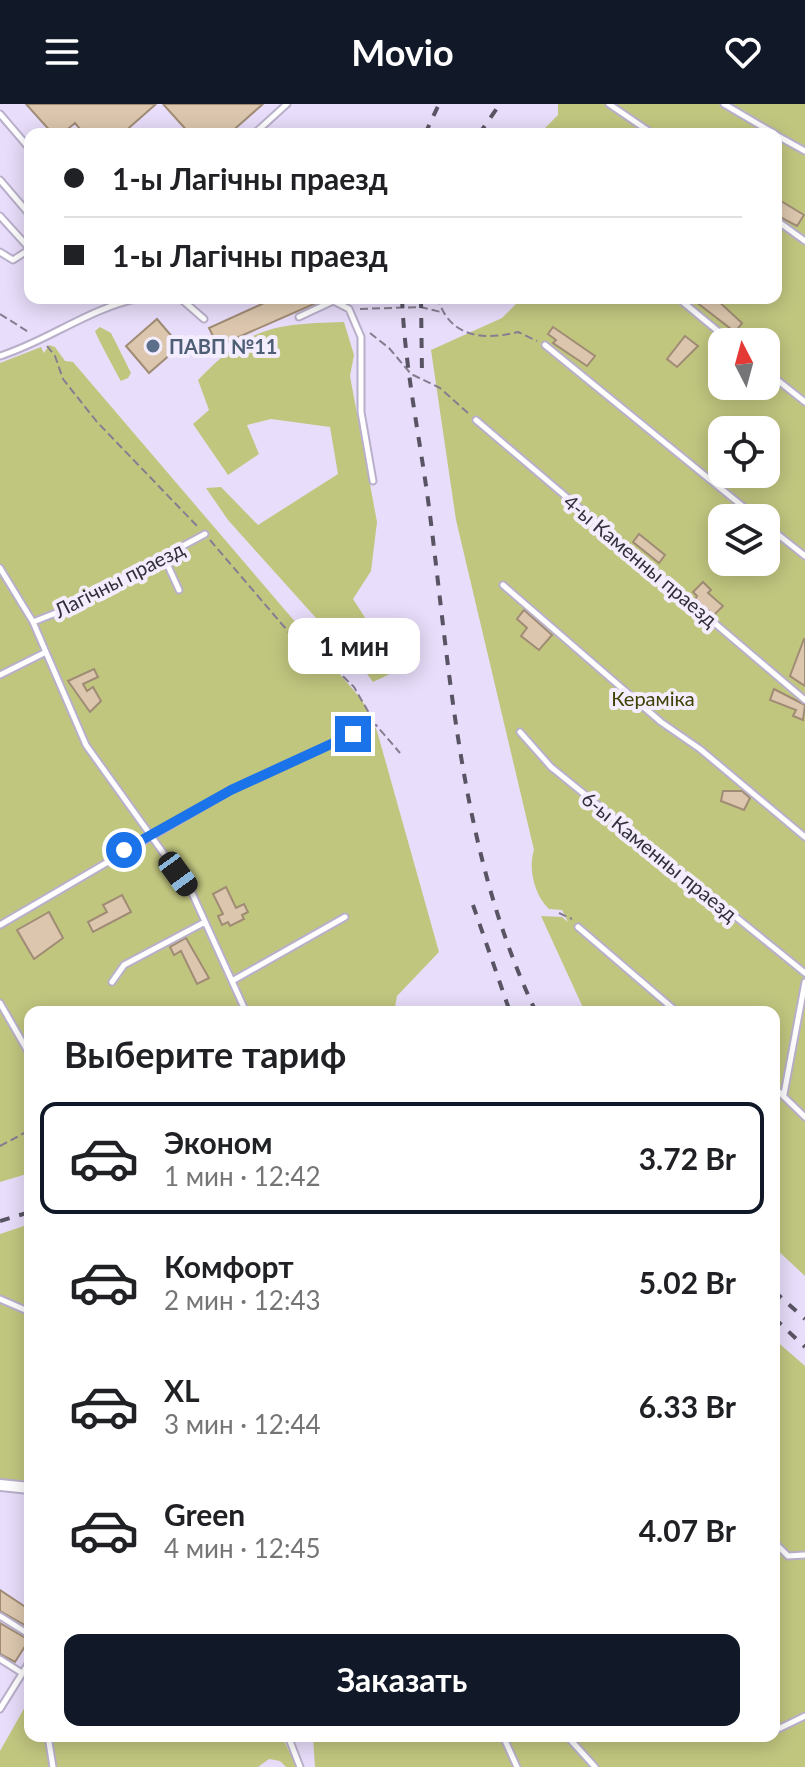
<!DOCTYPE html>
<html lang="ru">
<head>
<meta charset="utf-8">
<style>
  body { margin:0; font-family:Lato,sans-serif; background:#f6f6f6; color:#202124; height:100vh; display:flex; flex-direction:column; font-size:30px; white-space:nowrap }
  * { box-sizing:border-box; margin:0 }
  p { font-size:26px; color:#757577 }
  .icon { flex:none; width:44px; height:44px; fill:none; stroke:currentColor; stroke-width:2; stroke-linecap:round; stroke-linejoin:round }
  .map { position:relative; flex:1; overflow:hidden }
  .drawer { position:absolute; left:24px; top:902px; width:756px; height:736px; display:flex; flex-direction:column; background:#fff; border-radius:16px; box-shadow:0 4px 20px #0003 }
  .drawer>* { flex:none }
  .guide { position:absolute; left:24px; top:24px; width:758px; height:176px; border-radius:16px; box-shadow:0 4px 20px #0003; display:grid; align-content:center; height:176px; padding:0 40px; background:#fff }
  .needle { width:52px; rotate:354deg }
  .tools { position:absolute; left:708px; top:224px; display:grid; gap:16px }
  .tools a { display:grid; place-items:center; width:72px; height:72px; border-radius:16px; background:#fff; box-shadow:0 4px 20px #0003; font-size:40px }
  .end { position:absolute; width:36px; height:36px; margin:-18px; border:10px solid #1a73e8; background:#fff; box-shadow:0 0 0 4px #fff }
  .from { border-radius:50% }
  .bubble { position:absolute; height:56px; border-radius:16px; background:#fff; box-shadow:0 4px 20px #0003; font-size:26px; font-weight:700; line-height:56px; text-align:center }
  .car { position:absolute; width:24px; height:48px; margin:-24px -12px; border-radius:10px; box-shadow:0 0 6px 2px #0007; background:linear-gradient(#222 24%,#8ab4d8 0 40%,#222 0 76%,#8ab4d8 0 86%,#222 0) }
  .guide b { display:flex; align-items:center; gap:28px; height:76px; font-size:30px }
  .guide b+b { border-top:2px solid #e0e0e0 }
  .guide i { width:20px; height:20px; background:#202124 }
  ul { padding:0; list-style:none }
  li { display:flex; align-items:center; gap:24px; height:112px; margin:0 16px 12px; padding:0 24px; border:4px solid transparent; border-radius:16px }
  li div { flex:1 }
  li b { display:block; font-size:30px }
  li em { font-style:normal; font-weight:700 }
  li.selected { border-color:#111827 }
  li>.icon { width:72px; height:72px; stroke-width:1.5 }
  h2 { padding:0 40px; font-size:36px; line-height:96px }
  .action { display:flex; gap:16px; margin-top:auto; padding:16px 40px }
  .action a { flex:1; height:92px; border-radius:16px; background:#111827; color:#fff; font-size:32px; font-weight:700; line-height:92px; text-align:center }
  header { display:flex; justify-content:space-between; align-items:center; height:104px; padding:0 40px; background:#111827; color:#fff; font-size:36px; font-weight:700 }
  .map>svg:first-child { display:block }
  .green { fill:#c1c67f; fill-rule:evenodd }
  .building { fill:#dcc7ae; stroke:#a08c75; stroke-width:2 }
  .lines { fill:none; stroke-linecap:round; stroke-linejoin:round }
  .service-casing { stroke:#b9afca; stroke-width:9 }
  .minor-casing { stroke:#b9afca; stroke-width:14 }
  .path { stroke:#857e91; stroke-width:2; stroke-dasharray:8 4; stroke-linecap:butt }
  .service { stroke:#fff; stroke-width:5 }
  .minor { stroke:#fff; stroke-width:10 }
  .rail { stroke:#595463; stroke-width:4; stroke-dasharray:10 10; stroke-linecap:butt }
  .route { stroke:#1a73e8; stroke-width:10 }
  .service-dot { fill:#5c6f8a; stroke:#f3edfe; stroke-width:3 }
  .labels { text-anchor:middle; dominant-baseline:central; stroke-width:8; stroke-linejoin:round; paint-order:stroke }
  .service-label { font-size:20px; font-weight:bold; fill:#4e5e75; stroke:#f3edfe; text-anchor:start }
  .street-label { font-size:20px; fill:#332f3a; stroke:#f3edfe }
  .park-label { font-size:20px; fill:#404204; stroke:#f3edfe }
</style>
</head>
<body>
<header><svg class="icon" aria-label="menu" viewBox="0 0 24 24"><path d="M4 6h16M4 12h16M4 18h16"/></svg>Movio<svg class="icon" aria-label="heart" viewBox="0 0 24 24"><path d="M12 20l-8-8c-3-5 5-10 8-4 3-6 11-1 8 4z"/></svg></header>
<div class="map">
<svg width="805" height="1663" viewBox="0 0 805 1663">
  <rect width="100%" height="100%" fill="#e8ddfa"/>
  <path class="green" d="M558,0H805V1172L774,1143V908H599L596,903L597,908H585L541,812L562,813L568,818L562,806L549,805C534,791 528,764 534,746L456,416L431,246L502,214L522,194H776V30H579L573,25L558,30H539L558,11ZM722,238H766V282H722ZM722,326H766V370H722ZM722,414H766V458H722Z
    M344,218L354,251L350,272L377,418L371,467L353,495L391,554L392,569L373,578L332,522L325,524L228,416L206,384L221,383L258,421L338,370L330,323L271,315L247,321L259,350L228,371L193,320L209,306L198,276C249,223 272,220 344,218Z
    M100,223L111,229L131,269L128,274L121,277C119,274 97,233 95,227Z
    M49,241L55,243L65,257L73,258L362,596L377,627L439,848L397,892L395,903L374,908H30V1069L0,1078V259L41,243L44,249Z
    M30,1120V1378L0,1375V1130Z
    M774,1235L805,1262V1663H315L313,1632H774Z
    M30,1594V1632H286L284,1637L297,1663H286L280,1657L269,1655L258,1663H0V1647Z"/>
  <path class="building" d="M26,0H156L122,30H84L75,19L62,30H53Z
    M163,0H263L229,30H190Z
    M776,94L804,111L797,122L776,111Z
    M275,194L323,196L218,242L209,224Z
    M691,194H715L742,219L735,228Z
    M157,215L180,242L149,269L126,242Z
    M553,223L595,252L587,262L553,239L556,236L548,230Z
    M685,232L698,242L677,263L667,255Z
    M639,430L665,451L659,459L633,438Z
    M703,478L711,486L708,489L723,502L714,511L695,496L697,492L693,488Z
    M524,506L552,531L539,546L521,532L527,524L517,515Z
    M804,535H805V582L790,572Z
    M94,565L98,573L83,580L87,587L93,583L101,597L90,608L68,577Z
    M774,585L805,601L803,616L793,612L796,606L770,596Z
    M723,687H742L750,694L744,706L721,697Z
    M226,783L236,804L244,800L248,808L242,811L244,815L230,822L228,818L222,821L218,812L223,810L213,790Z
    M122,791L131,808L93,828L88,818L107,808L103,801Z
    M49,808L63,834L34,855L17,826Z
    M186,834L209,874L197,880L181,847L174,851L170,843Z
    M0,1486L30,1506V1524L0,1507Z
    M0,1519L29,1536L15,1558L0,1550Z"/>
  <g class="lines">
    <g class="service-casing">
      <path id="service" d="M609,0L653,30
        M724,0L775,30
        M0,10L30,45
        M254,30L287,0
        M776,31L805,47
        M0,76L30,111
        M0,112L30,145
        M776,116L805,137
        M0,148L13,156L30,145
        M180,194L204,215
        M328,194L349,205L361,233V308L373,377
        M678,194L731,238
        M299,213L331,198
        M545,241L757,414
        M0,252C48,237 89,204 140,194
        M766,267L805,298
        M476,316L805,596
        M766,421L805,452
        M164,453L179,486
        M0,464L33,518L86,641L192,789L246,908
        M503,481L661,618L700,645L805,733
        M33,518L66,505L205,430
        M0,571L44,549
        M520,628L551,663L805,869
        M0,821L231,686L353,630
        M578,823L677,908
        M232,877L345,813
        M112,878L124,861L205,818
        M0,899L30,951
        M774,983L805,1013
        M784,990L805,878
        M0,1195L30,1208
        M774,1438L788,1452L805,1451
        M0,1512L30,1531
        M0,1555L22,1569
        M0,1605L30,1557
        M774,1627L805,1612
        M48,1632L53,1663
        M288,1632L300,1663
        M503,1632L517,1663
        M567,1632L595,1663
        M737,1632H755"/>
    </g>
    <g class="minor-casing">
      <path id="minor" d="M0,1381L30,1384"/>
    </g>
    <path class="path" d="M443,194L439,198C452,235 487,236 518,228L537,237
      M360,205L420,203L441,208
      M0,210L30,229
      M370,229L389,244L411,270L440,284L469,310
      M47,242L55,252L63,275L97,318L198,423
      M210,436L298,539L321,551L354,583L376,621
      M359,627L376,621L400,649
      M559,809L572,815
      M0,1042L30,1026"/>
    <use href="#service" class="service"/>
    <use href="#minor" class="minor"/>
    <path class="rail" d="M425,30L439,0
      M479,30L500,0
      M402,194C405,267 421,339 430,411C451,579 462,754 536,908
      M421,194L422,271
      M473,801L510,908
      M0,1117L30,1108
      M774,1187L805,1215
      M774,1214L805,1243"/>
  </g>
  <g class="lines">
    <path class="route" d="M124,746L231,686L353,630"/>
  </g>
  <circle class="service-dot" cx="153" cy="242" r="8"/>
  <g class="labels">
    <g class="service-label">
      <text x="169" y="242">ПАВП №11</text>
    </g>
    <g class="street-label">
      <text transform="translate(641 456) rotate(40)">4-ы Каменны праезд</text>
      <text transform="translate(119 475) rotate(-27)">Лагічны праезд</text>
      <text transform="translate(660 752) rotate(39)">6-ы Каменны праезд</text>
    </g>
    <g class="park-label">
      <text x="653" y="594">Кераміка</text>
    </g>
  </g>
</svg>
<div class="tools">
<a><svg class="needle" viewBox="-14 -14 28 28"><path d="M0-13l5 13h-10z" fill="#e53935"/><path d="M0 13l5-13h-10z" fill="#757577"/></svg></a>
<a><svg class="icon" aria-label="locate" viewBox="0 0 24 24"><circle cx="12" cy="12" r="6"/><path d="M12 2v4M12 18v4M2 12h4M18 12h4"/></svg></a>
<a><svg class="icon" aria-label="layers" viewBox="0 0 24 24"><path d="M12 4l9 5-9 5-9-5zM3 14l9 5 9-5"/></svg></a>
</div>
<i class="end from" style="left:124px;top:746px"></i>
<i class="end" style="left:353px;top:630px"></i>
<div class="bubble" style="left:288px;top:514px;width:132px">1 мин</div>
<i class="car" style="left:178px;top:770px;rotate:144deg"></i>
<div class="guide">
<b><i class="from"></i>1-ы Лагічны праезд</b>
<b><i></i>1-ы Лагічны праезд</b>
</div>
<section class="drawer">
<h2>Выберите тариф</h2>
<ul>
<li class="selected"><svg class="icon" aria-label="car" viewBox="0 0 24 24"><path d="M5 17H2v-5l4-1 3-4h7l3 4 3 1v5h-3M9 17h6M6 11h13"/><circle cx="7" cy="17" r="2"/><circle cx="17" cy="17" r="2"/></svg><div><b>Эконом</b><p>1 мин · 12:42</p></div><em>3.72 Br</em></li>
<li><svg class="icon" aria-label="car" viewBox="0 0 24 24"><path d="M5 17H2v-5l4-1 3-4h7l3 4 3 1v5h-3M9 17h6M6 11h13"/><circle cx="7" cy="17" r="2"/><circle cx="17" cy="17" r="2"/></svg><div><b>Комфорт</b><p>2 мин · 12:43</p></div><em>5.02 Br</em></li>
<li><svg class="icon" aria-label="car" viewBox="0 0 24 24"><path d="M5 17H2v-5l4-1 3-4h7l3 4 3 1v5h-3M9 17h6M6 11h13"/><circle cx="7" cy="17" r="2"/><circle cx="17" cy="17" r="2"/></svg><div><b>XL</b><p>3 мин · 12:44</p></div><em>6.33 Br</em></li>
<li><svg class="icon" aria-label="car" viewBox="0 0 24 24"><path d="M5 17H2v-5l4-1 3-4h7l3 4 3 1v5h-3M9 17h6M6 11h13"/><circle cx="7" cy="17" r="2"/><circle cx="17" cy="17" r="2"/></svg><div><b>Green</b><p>4 мин · 12:45</p></div><em>4.07 Br</em></li>
</ul>
<div class="action"><a>Заказать</a></div>
</section>
</div>
</body>
</html>
